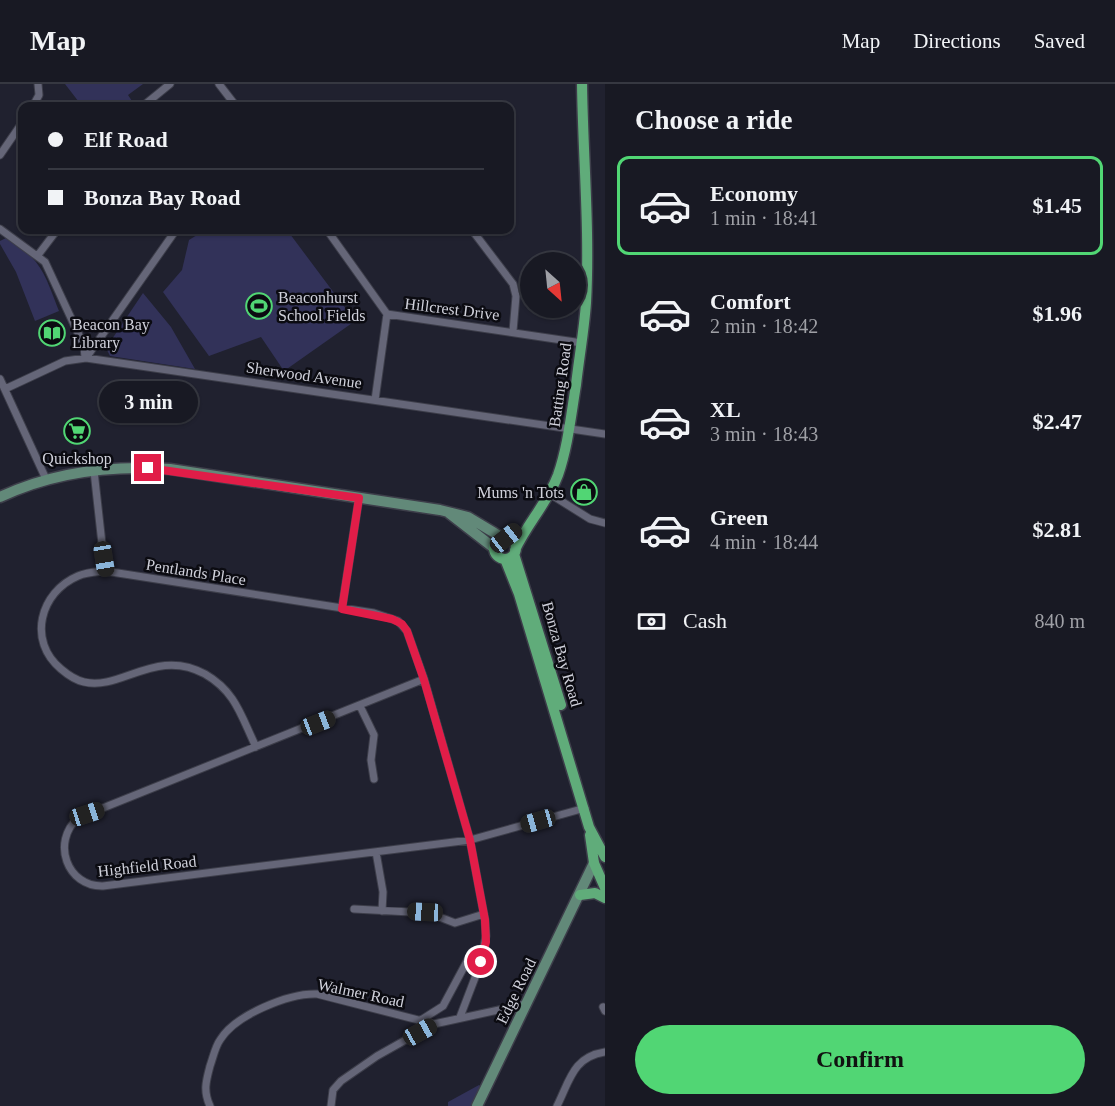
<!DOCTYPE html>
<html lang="en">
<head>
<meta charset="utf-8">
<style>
  body { margin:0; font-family:Georgia,serif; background:#252630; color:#f1f3f6; height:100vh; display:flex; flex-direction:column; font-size:22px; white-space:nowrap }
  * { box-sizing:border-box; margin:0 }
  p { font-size:20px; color:#9fa0a6 }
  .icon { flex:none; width:33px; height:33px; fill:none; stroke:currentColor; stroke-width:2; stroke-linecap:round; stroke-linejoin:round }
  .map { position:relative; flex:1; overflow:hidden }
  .details { display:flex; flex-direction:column; background:#181923; width:510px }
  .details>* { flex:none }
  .guide { position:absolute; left:18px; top:18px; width:496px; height:132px; border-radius:12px; box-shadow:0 2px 4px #0004,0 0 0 2px #363841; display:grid; align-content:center; height:132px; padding:0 30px; background:#181923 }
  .needle { width:39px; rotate:153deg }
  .fabs { position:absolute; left:520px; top:168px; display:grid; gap:12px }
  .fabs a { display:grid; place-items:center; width:66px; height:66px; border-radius:50%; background:#181923; box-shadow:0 2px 4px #0004,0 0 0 2px #363841; font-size:30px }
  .end { position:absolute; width:27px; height:27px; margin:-14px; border:8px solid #e11d48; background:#fff; box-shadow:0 0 0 3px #fff }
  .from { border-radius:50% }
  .bubble { position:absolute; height:42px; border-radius:21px; background:#181923; box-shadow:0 2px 4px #0004,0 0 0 2px #363841; font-size:20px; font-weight:800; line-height:42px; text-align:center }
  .car { position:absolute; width:18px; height:36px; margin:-18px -9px; border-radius:8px; box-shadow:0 0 4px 2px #0007; background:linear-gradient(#222 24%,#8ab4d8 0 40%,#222 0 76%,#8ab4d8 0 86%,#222 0) }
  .guide b { display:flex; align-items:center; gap:21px; height:57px; font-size:22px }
  .guide b+b { border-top:2px solid #363841 }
  .guide i { width:15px; height:15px; background:#f1f3f6 }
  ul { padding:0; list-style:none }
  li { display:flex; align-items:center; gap:18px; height:99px; margin:0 12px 9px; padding:0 18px; border:3px solid transparent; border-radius:12px }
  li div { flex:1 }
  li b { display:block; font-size:22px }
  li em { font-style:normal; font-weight:800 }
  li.on { border-color:#51d674 }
  li>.icon { width:54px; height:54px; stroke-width:1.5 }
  h2 { padding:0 30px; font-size:27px; line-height:72px }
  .pay { display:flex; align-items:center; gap:15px; height:66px; padding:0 30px; font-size:22px }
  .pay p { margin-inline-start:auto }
  .button { display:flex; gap:12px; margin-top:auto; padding:12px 30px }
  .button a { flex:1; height:69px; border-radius:36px; background:#51d674; color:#111; font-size:24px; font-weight:800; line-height:69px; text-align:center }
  header { display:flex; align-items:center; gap:36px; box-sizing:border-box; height:84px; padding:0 30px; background:#181923; border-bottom:2px solid #363841 }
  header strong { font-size:28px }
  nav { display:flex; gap:33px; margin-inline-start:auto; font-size:21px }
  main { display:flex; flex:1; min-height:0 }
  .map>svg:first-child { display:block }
  .green { fill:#323259 }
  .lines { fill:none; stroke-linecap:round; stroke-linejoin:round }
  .street-casing { stroke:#3d3e4a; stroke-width:9 }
  .secondary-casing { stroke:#3d3e4a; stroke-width:13 }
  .primary-casing { stroke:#3d3e4a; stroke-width:13 }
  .street { stroke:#656678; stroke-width:7 }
  .secondary { stroke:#628979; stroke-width:10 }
  .primary { stroke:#60ac7a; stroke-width:10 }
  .route { stroke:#e11d48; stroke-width:8 }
  .labels { text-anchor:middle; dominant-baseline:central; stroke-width:5; stroke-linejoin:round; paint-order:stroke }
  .poi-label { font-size:16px; fill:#d0d1db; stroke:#0b0b11; text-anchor:start }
  .street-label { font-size:16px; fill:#d0d1db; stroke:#0b0b11 }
</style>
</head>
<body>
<header>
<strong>Map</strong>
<nav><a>Map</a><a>Directions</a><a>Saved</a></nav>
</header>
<main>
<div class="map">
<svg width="605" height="1022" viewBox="0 0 605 1022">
  <rect width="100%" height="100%" fill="#20212f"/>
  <path class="green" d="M65,0H143L128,11L132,17L125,22H82Z
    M205,146H287L355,237L284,287L261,253L209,272L163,208L182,186L189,156Z
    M8,153C42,178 44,188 59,227L35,237L16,188L0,160V157Z
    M143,209L171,243L195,285L110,272L106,264Z
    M479,1001L482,1003L472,1022H448V1018Z"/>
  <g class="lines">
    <g class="street-casing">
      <path id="street" d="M219,0L236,22
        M33,22L39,11L38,0
        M143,22L170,0
        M0,71L22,39
        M0,145L45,178L84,262L85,274
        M327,146L387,230L582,259
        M472,146L513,200L516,212L513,247
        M38,171L57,146
        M86,274L176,146
        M0,295L46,395
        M5,305L65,277L86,274L605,350
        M375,316L387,230
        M94,387L105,487
        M550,410L590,435L605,439
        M342,524L359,414
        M424,595L78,734C51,758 67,803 103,802L470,756L585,724
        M360,622L374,651L371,676L374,695
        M256,663C241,632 236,608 205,590C156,563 121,607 84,598C75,596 68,591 61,585C27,557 40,508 78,492C87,488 96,488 105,487L374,529L398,537L407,547L424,595L470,756L485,836L486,852L481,878L460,933
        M376,768L383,808L382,827
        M354,825L429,829L455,839L484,830
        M603,923L605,927
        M421,936L443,922L472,868
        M210,1022C203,1007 206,997 210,982C213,974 215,963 220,956C235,931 289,909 317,910L434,940
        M331,1022L333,1006L341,997L377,972L434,940L526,920
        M557,1022C570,996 573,973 605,968"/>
    </g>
    <g class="secondary-casing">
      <path id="secondary" d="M0,413C53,388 112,381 170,385L440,426L468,433L503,454
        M449,429L494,464
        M477,1022L594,779"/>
    </g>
    <g class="primary-casing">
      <path id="primary" d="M494 464a11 11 0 1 1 22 0a11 11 0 1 1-22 0Z
        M515,466C527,440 548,418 558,391C568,362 571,331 576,301C579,274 584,247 586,219C590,147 583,73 582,0
        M514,470L561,621
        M505,475L519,510L589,743L605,773
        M590,751L594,779L605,804
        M580,811L595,809L605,814"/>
    </g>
    <use href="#street" class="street"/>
    <use href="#secondary" class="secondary"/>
    <use href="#primary" class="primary"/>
  </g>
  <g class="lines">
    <path class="route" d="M148,384L359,414L342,525L392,535L402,540L407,547L424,596L470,756L485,836L486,858L481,878"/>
  </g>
  <defs>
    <g id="stadium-ring" transform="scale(1.35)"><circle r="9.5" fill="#0b0b11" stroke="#51d674" stroke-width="1.5"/><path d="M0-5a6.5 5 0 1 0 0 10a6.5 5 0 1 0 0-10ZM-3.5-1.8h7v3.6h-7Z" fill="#51d674"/></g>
    <g id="library-ring" transform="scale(1.35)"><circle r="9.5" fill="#0b0b11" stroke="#51d674" stroke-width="1.5"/><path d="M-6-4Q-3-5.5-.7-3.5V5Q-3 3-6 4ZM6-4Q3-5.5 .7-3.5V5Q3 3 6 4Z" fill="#51d674"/></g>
    <g id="supermarket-ring" transform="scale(1.35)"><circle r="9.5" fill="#0b0b11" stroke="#51d674" stroke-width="1.5"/><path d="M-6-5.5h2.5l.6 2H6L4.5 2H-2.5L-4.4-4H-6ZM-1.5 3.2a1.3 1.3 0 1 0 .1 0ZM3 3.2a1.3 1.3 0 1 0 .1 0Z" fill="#51d674"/></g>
    <g id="shop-ring" transform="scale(1.35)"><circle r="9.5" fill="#0b0b11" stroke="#51d674" stroke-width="1.5"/><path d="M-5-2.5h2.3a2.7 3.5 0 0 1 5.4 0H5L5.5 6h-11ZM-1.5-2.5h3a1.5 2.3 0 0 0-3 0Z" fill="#51d674"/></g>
  </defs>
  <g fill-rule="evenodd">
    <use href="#stadium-ring" x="259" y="222"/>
    <use href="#library-ring" x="52" y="249"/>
    <use href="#supermarket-ring" x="77" y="347"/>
    <use href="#shop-ring" x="584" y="408"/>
  </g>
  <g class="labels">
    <g class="poi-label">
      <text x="278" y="213">Beaconhurst<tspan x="278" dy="18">School Fields</tspan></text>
      <text x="72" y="240">Beacon Bay<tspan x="72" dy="18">Library</tspan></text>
      <text x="77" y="374" text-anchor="middle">Quickshop</text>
      <text x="564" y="408" text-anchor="end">Mums 'n Tots</text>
    </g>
    <g class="street-label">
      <text transform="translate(452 225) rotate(7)">Hillcrest Drive</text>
      <text transform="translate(304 291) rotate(8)">Sherwood Avenue</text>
      <text transform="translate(560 301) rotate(-82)">Batting Road</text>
      <text transform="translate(196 488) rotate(9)">Pentlands Place</text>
      <text transform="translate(562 570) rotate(74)">Bonza Bay Road</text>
      <text transform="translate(147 782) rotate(-6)">Highfield Road</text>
      <text transform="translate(516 907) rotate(-64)">Edge Road</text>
      <text transform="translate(361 909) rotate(12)">Walmer Road</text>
    </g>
  </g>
</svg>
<div class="fabs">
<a><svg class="needle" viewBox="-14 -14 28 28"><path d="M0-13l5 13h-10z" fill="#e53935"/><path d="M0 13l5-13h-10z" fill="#9fa0a6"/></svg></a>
</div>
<i class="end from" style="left:481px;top:878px"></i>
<i class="end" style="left:148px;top:384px"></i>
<div class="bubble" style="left:99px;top:297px;width:99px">3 min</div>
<i class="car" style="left:506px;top:454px;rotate:52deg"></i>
<i class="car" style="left:104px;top:475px;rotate:171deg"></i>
<i class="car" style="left:318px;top:639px;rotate:69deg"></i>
<i class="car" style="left:87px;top:730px;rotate:72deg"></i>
<i class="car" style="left:538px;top:737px;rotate:254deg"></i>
<i class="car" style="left:425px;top:828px;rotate:273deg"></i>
<i class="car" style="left:420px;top:948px;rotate:61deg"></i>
<div class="guide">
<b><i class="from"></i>Elf Road</b>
<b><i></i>Bonza Bay Road</b>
</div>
</div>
<section class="details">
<h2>Choose a ride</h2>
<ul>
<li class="on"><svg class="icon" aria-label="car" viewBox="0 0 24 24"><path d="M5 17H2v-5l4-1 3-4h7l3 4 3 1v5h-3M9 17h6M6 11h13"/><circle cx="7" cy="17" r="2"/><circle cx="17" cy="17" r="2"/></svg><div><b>Economy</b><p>1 min · 18:41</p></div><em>$1.45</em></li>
<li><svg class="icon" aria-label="car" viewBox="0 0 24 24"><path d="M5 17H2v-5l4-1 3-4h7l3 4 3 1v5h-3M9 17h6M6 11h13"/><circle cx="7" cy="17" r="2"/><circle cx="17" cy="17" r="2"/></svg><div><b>Comfort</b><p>2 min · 18:42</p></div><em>$1.96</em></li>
<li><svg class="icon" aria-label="car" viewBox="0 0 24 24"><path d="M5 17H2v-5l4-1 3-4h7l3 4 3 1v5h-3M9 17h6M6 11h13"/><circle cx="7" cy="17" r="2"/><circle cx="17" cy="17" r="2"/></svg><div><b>XL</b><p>3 min · 18:43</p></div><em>$2.47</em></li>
<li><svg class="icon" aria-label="car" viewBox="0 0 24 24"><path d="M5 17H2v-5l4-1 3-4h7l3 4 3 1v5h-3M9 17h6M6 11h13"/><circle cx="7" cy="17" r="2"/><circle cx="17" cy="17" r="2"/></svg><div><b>Green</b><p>4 min · 18:44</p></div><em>$2.81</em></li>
</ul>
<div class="pay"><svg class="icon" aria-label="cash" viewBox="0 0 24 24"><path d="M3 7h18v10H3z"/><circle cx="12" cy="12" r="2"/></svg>Cash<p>840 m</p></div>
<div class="button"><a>Confirm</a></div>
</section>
</main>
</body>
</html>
